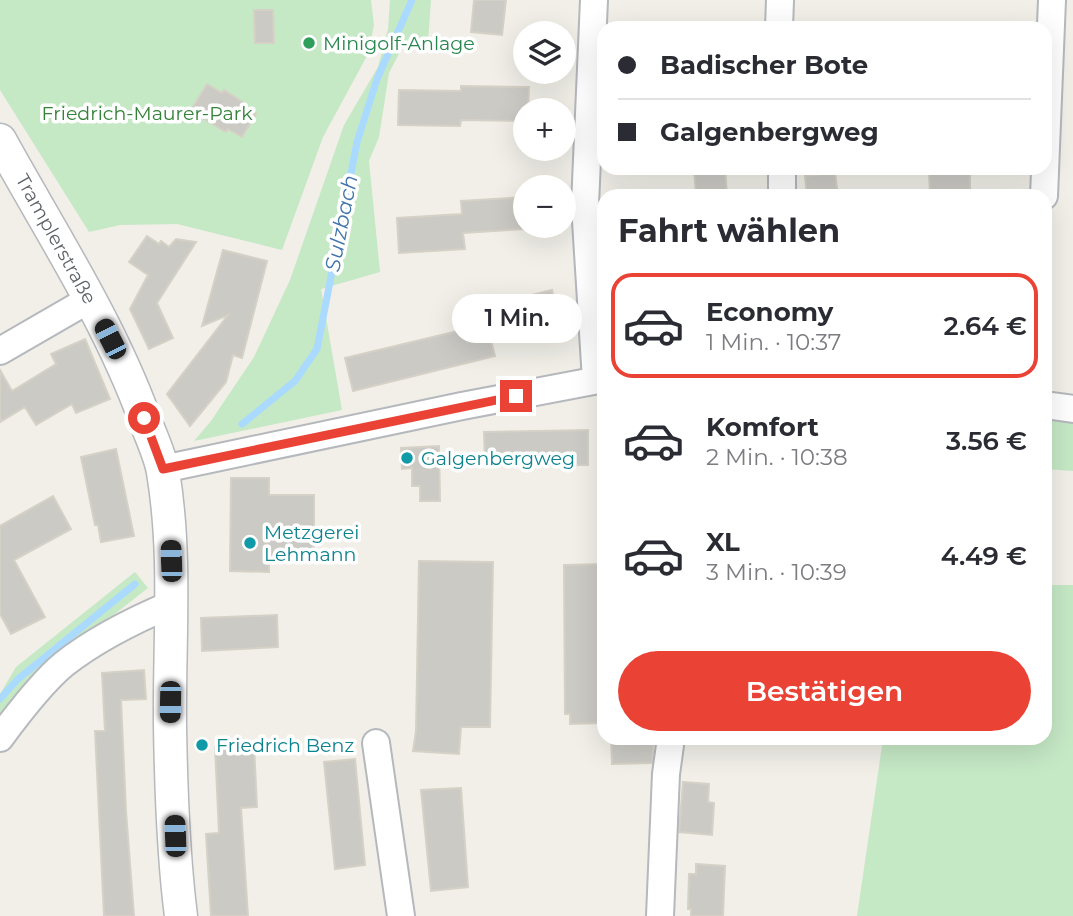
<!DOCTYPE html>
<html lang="de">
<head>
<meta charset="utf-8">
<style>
  body { margin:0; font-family:Montserrat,sans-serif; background:#f7f7f7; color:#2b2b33; height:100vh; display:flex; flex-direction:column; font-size:26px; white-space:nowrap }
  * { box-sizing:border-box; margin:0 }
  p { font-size:23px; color:#7c7c81 }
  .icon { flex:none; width:38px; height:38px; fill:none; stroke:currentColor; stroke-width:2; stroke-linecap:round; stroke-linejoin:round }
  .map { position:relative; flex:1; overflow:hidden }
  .panel { position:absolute; left:597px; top:189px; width:455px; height:556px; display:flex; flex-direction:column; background:#fff; border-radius:21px; box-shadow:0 7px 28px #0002 }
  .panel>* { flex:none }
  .guide { position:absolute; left:597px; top:21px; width:455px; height:154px; border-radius:21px; box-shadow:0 7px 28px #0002; display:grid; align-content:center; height:154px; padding:0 21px; background:#fff }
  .controls { position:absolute; left:513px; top:21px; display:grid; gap:14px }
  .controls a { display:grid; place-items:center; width:63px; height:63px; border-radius:50%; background:#fff; box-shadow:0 7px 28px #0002; font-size:35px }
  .end { position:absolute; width:32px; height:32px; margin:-16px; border:9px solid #ea4335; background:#fff; box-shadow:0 0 0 4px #fff }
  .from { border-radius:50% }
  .bubble { position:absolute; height:49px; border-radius:24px; background:#fff; box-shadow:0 7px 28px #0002; font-size:23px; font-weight:600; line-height:49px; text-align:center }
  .car { position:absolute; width:21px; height:42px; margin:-21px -10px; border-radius:9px; box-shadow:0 0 5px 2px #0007; background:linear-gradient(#222 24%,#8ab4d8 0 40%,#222 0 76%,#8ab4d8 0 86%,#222 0) }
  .guide b { display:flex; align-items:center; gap:24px; height:66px; font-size:26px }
  .guide b+b { border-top:2px solid #e1e1e2 }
  .guide i { width:18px; height:18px; background:#2b2b33 }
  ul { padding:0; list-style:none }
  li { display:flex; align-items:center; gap:21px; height:105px; margin:0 14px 10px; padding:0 7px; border:4px solid transparent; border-radius:21px }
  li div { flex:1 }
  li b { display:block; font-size:26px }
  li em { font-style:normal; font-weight:600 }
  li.current { border-color:#ea4335 }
  li>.icon { width:63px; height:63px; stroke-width:1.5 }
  h2 { padding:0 21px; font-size:32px; line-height:84px }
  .button { display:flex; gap:14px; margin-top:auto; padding:14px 21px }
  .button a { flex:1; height:80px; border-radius:42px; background:#ea4335; color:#fff; font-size:28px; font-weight:600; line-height:80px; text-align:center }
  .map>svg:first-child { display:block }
  .green { fill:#c5e8c5 }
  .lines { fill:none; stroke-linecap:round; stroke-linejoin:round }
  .stream { stroke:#aadaff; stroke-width:7 }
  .building { fill:#cccac5; stroke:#d6d1c6; stroke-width:2 }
  .minor-casing { stroke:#b5b8bc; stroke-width:30 }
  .tertiary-casing { stroke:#b5b8bc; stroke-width:35 }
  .minor { stroke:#fff; stroke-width:26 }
  .tertiary { stroke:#fff; stroke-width:32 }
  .route { stroke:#ea4335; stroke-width:9 }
  .leisure-dot { fill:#2e9e5b; stroke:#fff; stroke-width:2.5 }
  .culture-dot { fill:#0f9aa8; stroke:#fff; stroke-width:2.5 }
  .labels { text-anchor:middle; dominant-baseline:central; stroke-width:7; stroke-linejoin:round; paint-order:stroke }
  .leisure-label { font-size:19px; fill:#27864d; stroke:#fff; text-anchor:start }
  .park-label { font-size:19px; fill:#348238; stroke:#fff }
  .street-label { font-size:19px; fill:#5f6368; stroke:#fff }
  .culture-label { font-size:19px; fill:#0d838f; stroke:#fff; text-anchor:start }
  .water-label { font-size:21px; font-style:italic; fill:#4174aa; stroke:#fff }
</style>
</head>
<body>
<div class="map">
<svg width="1073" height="916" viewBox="0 0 1073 916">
  <rect width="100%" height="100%" fill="#f1efe8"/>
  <path class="green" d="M0,0H371L374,25L368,54L323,137L282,250L177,224L120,225L89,232L0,90Z
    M390,0H431L428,42L402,48L389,73L379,137L369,161L380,272L321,289L342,410L194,441L211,421L254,357L290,280L344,125L378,67L388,29Z
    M1045,392L1073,395V471L1045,469Z
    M135,572L148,588L34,677L0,722V694L16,667Z
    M1045,585H1073V916H857L883,739L1045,738Z"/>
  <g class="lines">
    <path class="stream" d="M242,424L295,381L317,349L357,142L377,79L412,0
      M0,699L18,679L135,584"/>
  </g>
  <path class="building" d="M474,0H506L502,35L471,32Z
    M254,10H273L274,43H255Z
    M207,84L222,93L224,90L244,103L242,106L256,114L242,137L228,129L226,132L204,119L206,115L193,107Z
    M461,86L529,87L528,110H525V121L461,120L460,126L398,125L399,90L461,91Z
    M694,168H725L727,196H696Z
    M929,168H970V191H964V196H930Z
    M835,173L838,196H807L805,176Z
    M525,197V229L463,233L465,249L399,253L397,218L462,214L461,201Z
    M147,236L159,244L161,241L169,247L176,239L196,242L157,303L173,338L149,349L130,309L148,275L129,262Z
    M223,250L267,261L242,358L233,355L226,382L190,426L167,394L228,315L202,326Z
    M552,290L559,322L491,339L490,337L495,356L353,391L345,358L487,324L483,307Z
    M85,339L110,399L76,413L72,404L36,425L25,407L0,422V370L12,391L56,364L51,354Z
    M588,430V465L485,466L484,432Z
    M439,446L440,501H420V486H412V468L402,469L401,448Z
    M116,449L134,536L101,542L98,525H95L81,457Z
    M231,478H269V495H314V559H269V572L230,571Z
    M53,496L71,529L14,560L45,617L11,634L0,614V526Z
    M419,561L493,562L490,727H461L459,754L413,751L416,731Z
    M604,564V723L570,724V714H565L564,565Z
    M277,615L278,647L202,651L201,618Z
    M144,670L146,699L121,700L126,811L134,916H104L95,731H105L102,673Z
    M611,738H654L652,763L612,764Z
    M254,745L257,807L241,808L248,916H211L206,834L219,833L215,747Z
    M355,759L365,865L335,869L324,762Z
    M683,782L709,784L708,802L714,803L712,835L679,832Z
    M461,788L468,887L431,891L421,790Z
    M696,864L725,866L723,916H691V909H688L689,874H696Z"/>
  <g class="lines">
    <g class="minor-casing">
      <path id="minor" d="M594,0L585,205L596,380
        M779,28L780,0
        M782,168V196
        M1044,196L1052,0
        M0,351L90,299
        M1045,405L1073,409
        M163,469L462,406L604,379
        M0,738C17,715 42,682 64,664C97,638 134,620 172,604
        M376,743L401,916
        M660,916L666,774L671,738"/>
    </g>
    <g class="tertiary-casing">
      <path id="tertiary" d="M0,140C50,231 108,319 144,417C150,435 160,454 163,472C177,556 169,641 170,726C171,789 173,854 181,916"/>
    </g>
    <use href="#minor" class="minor"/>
    <use href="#tertiary" class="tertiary"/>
  </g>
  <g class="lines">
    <path class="route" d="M144,418L163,469L516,396"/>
  </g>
  <circle class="leisure-dot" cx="309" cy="43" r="7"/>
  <g class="culture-dot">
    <circle cx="407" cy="458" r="7"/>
    <circle cx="250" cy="543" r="7"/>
    <circle cx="202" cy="745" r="7"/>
  </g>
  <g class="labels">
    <g class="leisure-label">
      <text x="323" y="43">Minigolf-Anlage</text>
    </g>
    <g class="park-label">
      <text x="147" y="113">Friedrich-Maurer-Park</text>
    </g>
    <g class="street-label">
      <text transform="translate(56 239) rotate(61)">Tramplerstraße</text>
    </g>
    <g class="culture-label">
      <text x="421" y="458">Galgenbergweg</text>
      <text x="264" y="532">Metzgerei<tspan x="264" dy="22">Lehmann</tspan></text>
      <text x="216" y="745">Friedrich Benz</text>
    </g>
    <g class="water-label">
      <text transform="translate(341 223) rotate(-79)">Sulzbach</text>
    </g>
  </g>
</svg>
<div class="controls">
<a><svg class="icon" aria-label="layers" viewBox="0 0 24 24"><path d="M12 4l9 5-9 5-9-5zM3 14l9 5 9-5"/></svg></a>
<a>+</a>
<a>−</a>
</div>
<i class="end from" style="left:144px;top:418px"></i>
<i class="end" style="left:516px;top:396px"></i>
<div class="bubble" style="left:452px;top:294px;width:130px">1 Min.</div>
<i class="car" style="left:110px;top:339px;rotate:333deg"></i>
<i class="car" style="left:171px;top:561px;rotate:358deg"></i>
<i class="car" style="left:170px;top:702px;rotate:181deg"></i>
<i class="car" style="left:175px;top:836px;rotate:358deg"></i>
<div class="guide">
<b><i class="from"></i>Badischer Bote</b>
<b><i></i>Galgenbergweg</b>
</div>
<section class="panel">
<h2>Fahrt wählen</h2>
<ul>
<li class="current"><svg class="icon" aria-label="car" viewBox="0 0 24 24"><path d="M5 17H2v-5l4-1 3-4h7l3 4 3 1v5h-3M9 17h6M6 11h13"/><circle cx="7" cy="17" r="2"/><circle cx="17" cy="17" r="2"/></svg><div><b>Economy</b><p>1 Min. · 10:37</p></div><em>2.64 €</em></li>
<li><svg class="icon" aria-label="car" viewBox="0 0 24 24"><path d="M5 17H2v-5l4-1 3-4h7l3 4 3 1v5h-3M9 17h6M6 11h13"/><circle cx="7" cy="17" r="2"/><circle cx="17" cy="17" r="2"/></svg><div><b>Komfort</b><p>2 Min. · 10:38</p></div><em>3.56 €</em></li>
<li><svg class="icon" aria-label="car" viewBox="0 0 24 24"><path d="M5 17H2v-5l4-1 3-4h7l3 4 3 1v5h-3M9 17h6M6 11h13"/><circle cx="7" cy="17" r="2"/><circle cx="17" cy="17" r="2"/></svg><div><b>XL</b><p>3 Min. · 10:39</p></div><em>4.49 €</em></li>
</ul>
<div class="button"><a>Bestätigen</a></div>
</section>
</div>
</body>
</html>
